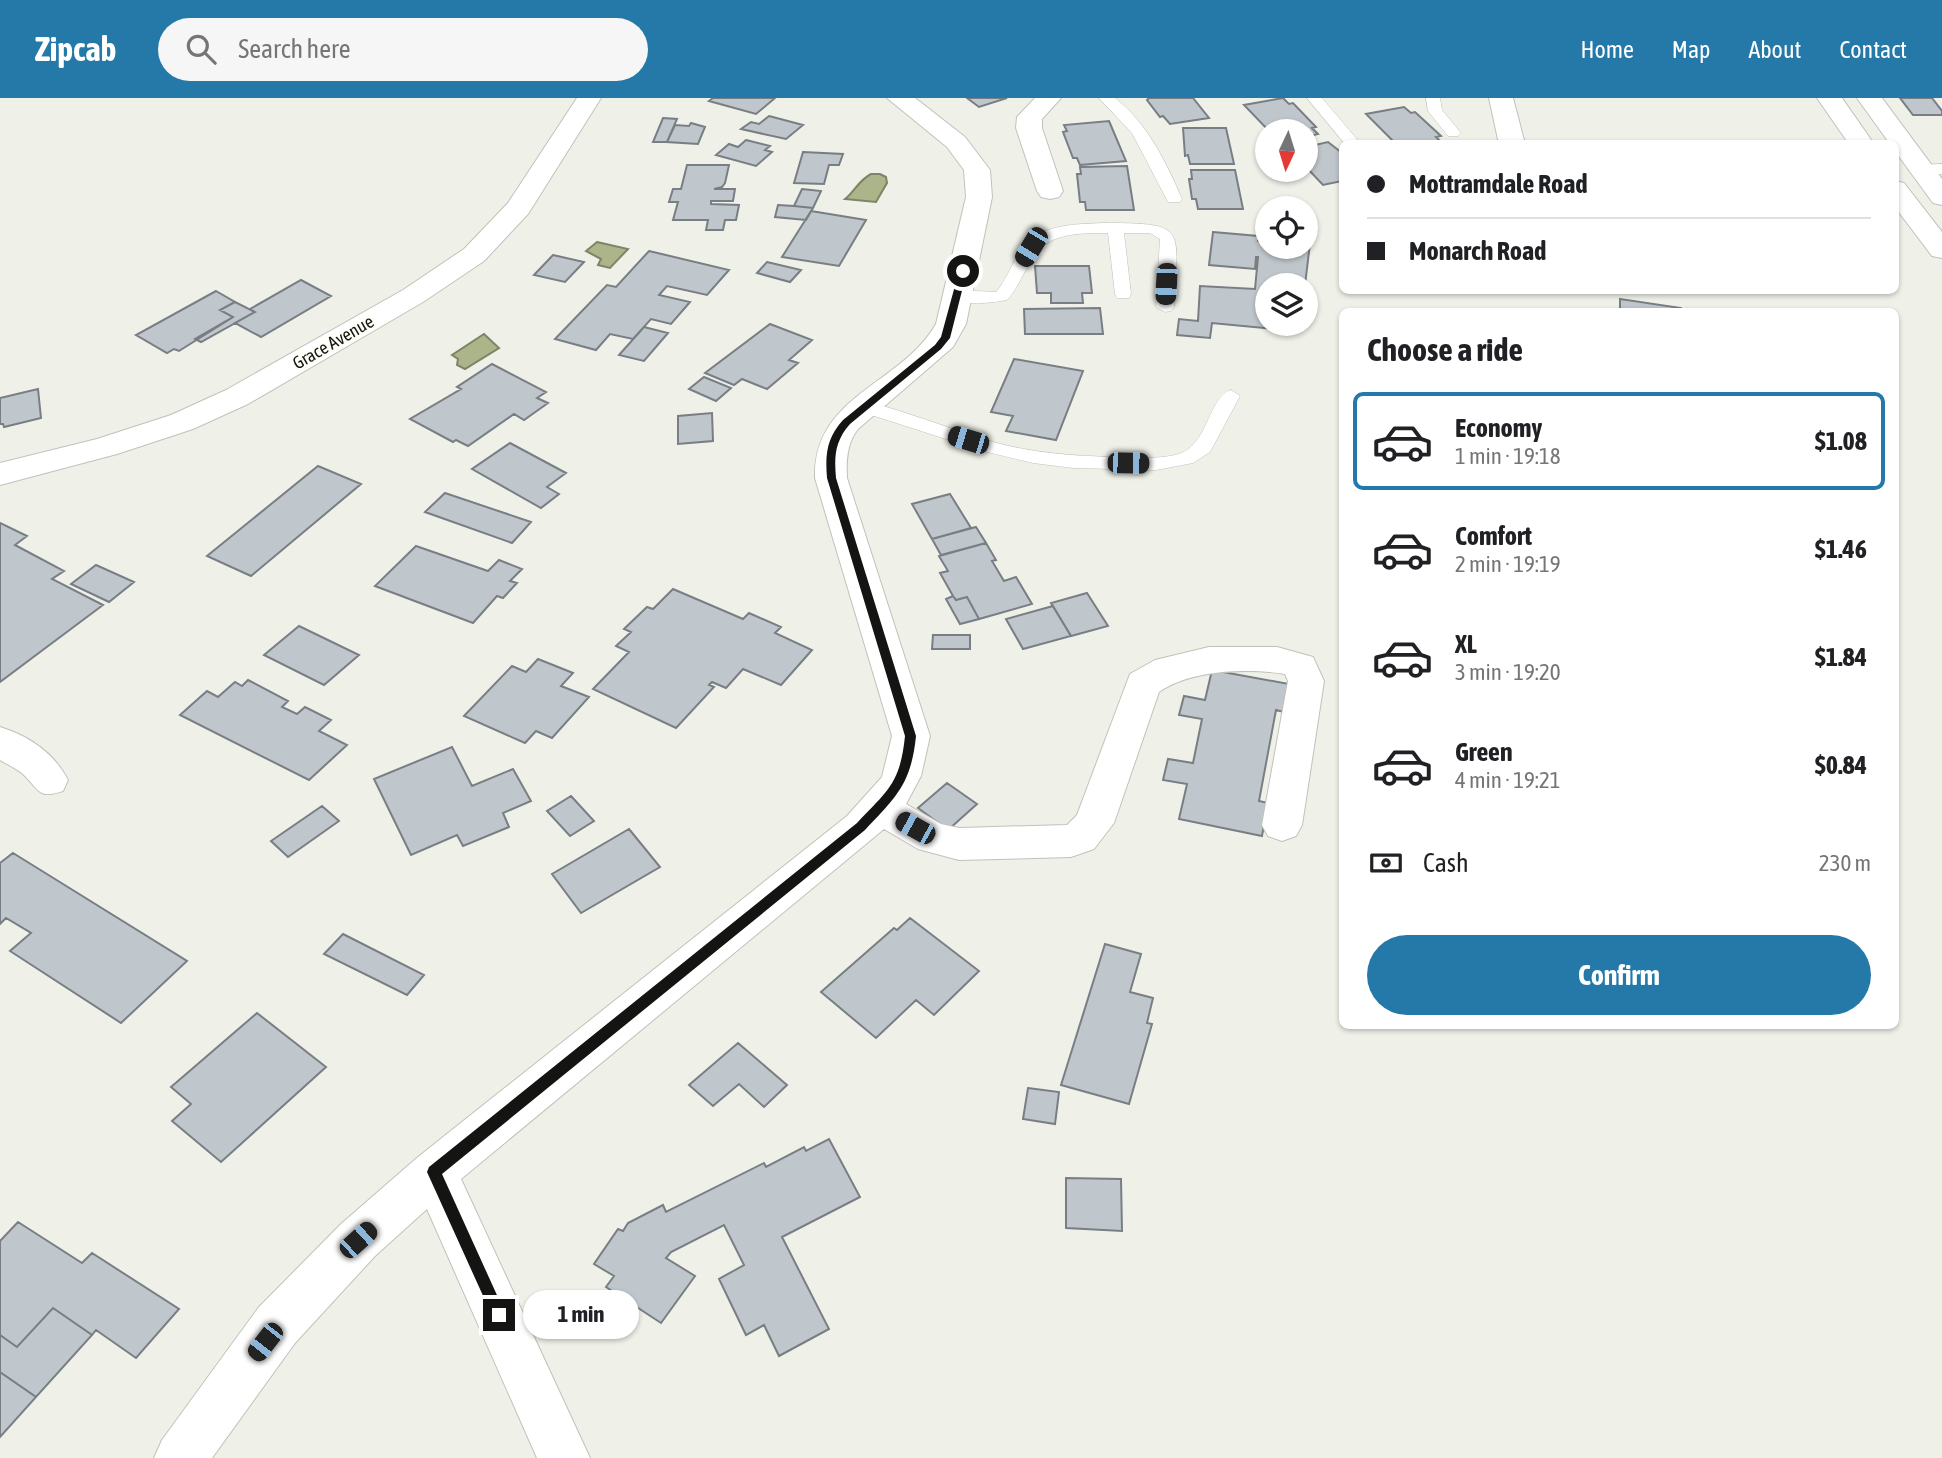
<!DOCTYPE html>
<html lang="en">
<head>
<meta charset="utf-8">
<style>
  body { margin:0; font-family:"Asap Condensed",sans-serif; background:#f6f6f6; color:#202124; height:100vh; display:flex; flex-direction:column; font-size:26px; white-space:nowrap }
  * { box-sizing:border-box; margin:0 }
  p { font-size:23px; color:#757577 }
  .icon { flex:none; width:38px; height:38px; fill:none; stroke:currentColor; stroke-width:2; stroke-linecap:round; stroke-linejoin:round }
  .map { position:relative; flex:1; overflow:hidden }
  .side { position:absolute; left:1339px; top:210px; width:560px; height:721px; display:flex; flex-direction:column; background:#fff; border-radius:10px; box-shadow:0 2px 5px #0004 }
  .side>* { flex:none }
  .hud { position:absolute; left:1339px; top:42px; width:560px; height:154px; border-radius:10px; box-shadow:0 2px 5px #0004; display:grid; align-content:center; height:154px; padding:0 28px; background:#fff }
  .needle { width:46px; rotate:184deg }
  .controls { position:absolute; left:1255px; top:21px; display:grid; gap:14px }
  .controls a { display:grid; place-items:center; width:63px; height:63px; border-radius:50%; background:#fff; box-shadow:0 2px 5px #0004; font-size:35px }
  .end { position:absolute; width:32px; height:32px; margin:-16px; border:9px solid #141512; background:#fff; box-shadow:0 0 0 4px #fff }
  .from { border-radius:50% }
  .bubble { position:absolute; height:49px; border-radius:24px; background:#fff; box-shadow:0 2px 5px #0004; font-size:23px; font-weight:700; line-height:49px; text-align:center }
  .car { position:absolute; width:21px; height:42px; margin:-21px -10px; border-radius:9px; box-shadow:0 0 5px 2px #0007; background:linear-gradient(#222 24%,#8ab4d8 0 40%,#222 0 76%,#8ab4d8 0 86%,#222 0) }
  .hud b { display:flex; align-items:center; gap:24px; height:66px; font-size:26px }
  .hud b+b { border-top:2px solid #e0e0e0 }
  .hud i { width:18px; height:18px; background:#202124 }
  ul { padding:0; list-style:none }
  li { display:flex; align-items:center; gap:21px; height:98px; margin:0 14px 10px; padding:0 14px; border:4px solid transparent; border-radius:10px }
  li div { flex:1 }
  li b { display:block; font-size:26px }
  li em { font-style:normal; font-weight:700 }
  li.selected { border-color:#2479a9 }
  li>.icon { width:63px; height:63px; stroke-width:1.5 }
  h2 { padding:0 28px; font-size:32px; line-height:84px }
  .pay { display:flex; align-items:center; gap:18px; height:77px; padding:0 28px; font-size:26px }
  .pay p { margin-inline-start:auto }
  .button { display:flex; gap:14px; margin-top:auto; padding:14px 28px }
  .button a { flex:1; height:80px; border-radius:42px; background:#2479a9; color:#fff; font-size:28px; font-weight:700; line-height:80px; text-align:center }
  header { display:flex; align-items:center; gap:42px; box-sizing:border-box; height:98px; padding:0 35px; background:#2479a9; color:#fff }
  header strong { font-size:33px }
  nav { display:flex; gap:38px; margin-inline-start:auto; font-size:24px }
  .search { width:490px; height:63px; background:#f6f6f6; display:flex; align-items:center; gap:18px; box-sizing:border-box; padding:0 24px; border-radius:38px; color:#757577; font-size:26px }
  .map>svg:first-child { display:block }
  .water { fill:#acb48a; stroke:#7e8466; stroke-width:2 }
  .building { fill:#c0c7cc; stroke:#787e83; stroke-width:2 }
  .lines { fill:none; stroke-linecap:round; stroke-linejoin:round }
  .lane-casing { stroke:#c0c2ba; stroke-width:1 }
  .street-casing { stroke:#c0c2ba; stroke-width:2 }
  .secondary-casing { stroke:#c0c2ba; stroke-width:2 }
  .lane { fill:#fff; fill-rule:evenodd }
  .street { fill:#fff; fill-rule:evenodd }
  .secondary { fill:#fff; fill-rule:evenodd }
  .route { fill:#141512 }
  .labels { text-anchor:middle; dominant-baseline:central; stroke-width:5; stroke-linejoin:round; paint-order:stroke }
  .far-street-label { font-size:18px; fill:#141512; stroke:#fdfef6 }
</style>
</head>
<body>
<header>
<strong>Zipcab</strong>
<div class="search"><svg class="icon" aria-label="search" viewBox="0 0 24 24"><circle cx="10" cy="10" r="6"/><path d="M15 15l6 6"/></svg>Search here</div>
<nav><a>Home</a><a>Map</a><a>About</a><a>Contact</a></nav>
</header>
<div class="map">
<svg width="1942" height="1360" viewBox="0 0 1942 1360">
  <rect width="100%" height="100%" fill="#eff1e9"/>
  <path class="water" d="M871,76H880L886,79L887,85L876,104L845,101C854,94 859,82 871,76Z
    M597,144L628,151L610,170L598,167L601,161L586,153Z
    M484,236L499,250L465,271L457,267L458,261L452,257Z"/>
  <path class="building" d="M713,0H775L756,16L709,3Z
    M967,0H1007L979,9Z
    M1149,0H1193L1209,20L1170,26L1163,18L1160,19L1147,2Z
    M1283,0L1289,6L1293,5L1316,29L1312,30L1318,36L1306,39V33H1269L1244,7Z
    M1900,0H1932L1942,13V17H1913Z
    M1404,9L1411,15L1415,14L1441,38L1436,39L1443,46H1396L1366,16Z
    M769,18L803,27L786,41L741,31L751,24L759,26Z
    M663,20L677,21L667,44H653Z
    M1109,23L1126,63L1080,67L1077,60H1073L1063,34L1067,33L1064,27Z
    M691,25L705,29L698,46L667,44L675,27L689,28Z
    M1183,30H1226L1234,66H1190L1188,57L1185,58Z
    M746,42L770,48L765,52L772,54L756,68L716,57L729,46L738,49Z
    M1328,44L1342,55V83L1323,87L1306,69V49Z
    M803,54L843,56L839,67H829L824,86L794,85Z
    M687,67H729L725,85L722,89L714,91H735L733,103H711V106L739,107L736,122H725L723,132H706L708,122H673L678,104H669L673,91H681Z
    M1127,68L1134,112H1086L1085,104H1080L1077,76H1081L1080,69Z
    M1191,72H1235L1243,111H1198L1196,101H1192L1189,81H1192Z
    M802,91L821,93L813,110L794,108Z
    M778,107L794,108L813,110L806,122L775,119Z
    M811,113L866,122L839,168L782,159Z
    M1213,134L1258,138V143H1262V135H1267V149H1306V137H1311L1305,187H1267V226H1286V232L1212,225L1210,240L1177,237L1179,221L1198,223L1200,188L1255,191L1258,159H1256L1255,171L1209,167Z
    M649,153L729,172L707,197L667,188L659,197L690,204L671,226L651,221L633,241L610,236L596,252L555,241L607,187L616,189Z
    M553,157L584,164L565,184L534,177Z
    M767,164L801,172L790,184L757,175Z
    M1035,168H1089L1092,195H1082L1083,205H1051V195H1037Z
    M301,182L331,198L261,239L235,225L255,214L250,211Z
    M216,193L235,204L220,212L233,219L179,253L174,251L167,255L136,237Z
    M1620,201L1681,210V214H1620Z
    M235,204L255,214L201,244L195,241L233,219L220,212Z
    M1100,210L1103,236H1025L1024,211Z
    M770,226L812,242L789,262L798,265L767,291L742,281L734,287L705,275Z
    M644,229L668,235L644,263L619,257Z
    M1014,261L1083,273L1056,342L1006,333L1013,318L991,314Z
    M492,266L546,294L537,300L548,305L524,322L514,316L468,348L456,342L453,344L410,321L461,291L457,289Z
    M704,279L731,290L716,303L689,291Z
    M38,291L41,320L4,329L3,326H0V300Z
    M712,315L713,343L678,346V318Z
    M510,345L566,375L547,389L559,396L541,410L472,371Z
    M318,368L361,386L251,478L207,458Z
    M445,395L531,424L512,445L425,414Z
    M950,396L971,430L932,441L912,406Z
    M0,425L27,438L15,447L64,473L52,481L103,507L0,584Z
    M976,429L986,445L941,457L932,441Z
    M986,445L996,462L992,463L1004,483L1016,479L1032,506L979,521L967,499L956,502L953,498L940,475L948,473L939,458Z
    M416,448L488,473L499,462L522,471L510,483L517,485L503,500L497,498L473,525L375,488Z
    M96,467L134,484L109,504L71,486Z
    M673,491L743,521L749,515L781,529L775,535L812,552L781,587L743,571L726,590L712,584L709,587L714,589L676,630L593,591L629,554L616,548L631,534L624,531L647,509L653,511Z
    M1087,495L1108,528L1071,538L1051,505Z
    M953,498L956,502L967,499L979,521L960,526L946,501Z
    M1053,508L1071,538L1023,551L1006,521Z
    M299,528L359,557L324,587L264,557Z
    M933,537H970V551H932Z
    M538,561L573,575L561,588L589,599L552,640L536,633L525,645L464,618L512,568L526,574Z
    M1212,572L1289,586L1284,614L1276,612L1259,703L1268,705L1262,738L1179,721L1187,686L1163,682L1168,661L1193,665L1202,621L1179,617L1184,598L1205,602Z
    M248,582L288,603L282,609L297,616L305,609L331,622L319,633L347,647L309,682L180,617L207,593L218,599L235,584L242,588Z
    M452,649L472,688L513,671L531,703L503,715L509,729L463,748L457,737L411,757L374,681Z
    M947,685L977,706L948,732L918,710Z
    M571,698L594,723L570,738L547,713Z
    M322,708L339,723L288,759L271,743Z
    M629,731L660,769L581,815L552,776Z
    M13,755L187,863L121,925L10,853L31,835L6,820L0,826V765Z
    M910,820L979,873L934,917L916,902L876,940L821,894L894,830L897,832Z
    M343,836L424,877L407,897L324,856Z
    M1105,846L1141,856L1130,894L1153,900L1147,925L1152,926L1129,1006L1061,987Z
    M257,915L326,969L221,1064L172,1023L191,1006L171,989Z
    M738,945L787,987L764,1009L739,986L713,1008L689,987Z
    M1028,990L1059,994L1055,1026L1023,1021Z
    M829,1041L860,1099L782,1139L829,1231L779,1258L764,1227L746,1237L719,1181L744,1167L724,1127L671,1154L666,1160L695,1178L661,1225L606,1189L614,1178L594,1166L618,1131L623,1133L628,1125L663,1107L666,1114L764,1065L766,1069L804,1049L806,1053Z
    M1066,1080L1121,1081L1122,1133L1066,1130Z
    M18,1124L82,1165L92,1155L179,1211L136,1260L96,1232L92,1237L53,1210L17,1249L0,1237V1143Z
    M53,1210L92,1237L36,1299L0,1274V1237L17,1249Z
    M0,1274L36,1299L0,1339Z"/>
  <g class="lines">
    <g class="lane-casing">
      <path id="lane" d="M1099,0H1115C1148,26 1166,64 1182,101L1180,104H1168L1132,35Z
        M1307,0H1322L1361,46H1345Z
        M1426,0H1440L1442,12L1461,35L1458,38H1448L1428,13Z
        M1942,66V76L1922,77L1914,72L1922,67Z
        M1104,125C1190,125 1177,130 1174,209L1171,213L1165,214L1156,209L1160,141L1150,135H1124L1131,196L1129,200H1117L1115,196L1108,135C1085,135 1052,134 1036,155C1025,169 1020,188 1007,202C991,205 961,209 949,197L957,192L996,194C1007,181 1012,165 1022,151C1039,126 1077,126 1104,125Z
        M1231,292L1240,298L1210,354L1193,365L1156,372L1073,370L1033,365L983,353L859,313L856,309L865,303C908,314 950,331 993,344C1033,355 1073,358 1115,359C1136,359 1159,362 1179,356C1208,347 1209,298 1231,292Z"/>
    </g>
    <g class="street-casing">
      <path id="street" d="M577,0H601L528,116L484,163L423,204L248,306L193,331L117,356L0,387V365L97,341L171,317L226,292L403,192L464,151L508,105Z
        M887,0H915L965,39L990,72L992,99L966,226L953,249L858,331C847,345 846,362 847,380L930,638L921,678L906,706L941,726L959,730L1067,727L1077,717L1130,576L1155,562L1209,549H1277L1313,559L1324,583L1302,727L1296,738L1282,743L1268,738L1262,727L1288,583L1285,576C1248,570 1190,572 1159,594L1114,725L1094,751L1071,759L959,762L918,751L884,731L461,1081L590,1360H537L427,1111L375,1158L295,1245L212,1360H154L162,1342L259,1209L341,1126L418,1059L847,718L882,679L892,638L815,380C813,297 901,287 936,226L966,99L964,72L947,49Z
        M1035,0H1061L1042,21V30L1063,93L1059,99L1050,101L1041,99L1037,93L1016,30L1017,19Z
        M1489,0H1513L1525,46H1499Z
        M0,629C29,638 54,655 68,682L63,693C38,701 40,693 25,678C18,671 8,667 0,662Z"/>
    </g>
    <g class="secondary-casing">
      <path id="secondary" d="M1817,0H1842L1874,46H1849Z
        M1857,0H1882L1942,81V107L1933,105L1895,53V46H1890Z
        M1895,83L1904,85L1942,134V160L1932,158L1895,109Z"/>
    </g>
    <use href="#lane" class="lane"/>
    <use href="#street" class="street"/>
    <use href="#secondary" class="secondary"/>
  </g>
  <path class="route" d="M963,170L967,173L950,240L941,251L850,326C835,343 834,358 836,380L916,638C911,686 897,698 865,732L442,1076L506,1217L504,1222L499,1224L494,1222L427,1074L429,1069L857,725C888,692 900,686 905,638L827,380C825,355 827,340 843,322L935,247L941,239L959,173Z"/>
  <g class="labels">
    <g class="far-street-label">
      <text transform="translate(333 244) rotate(-30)">Grace Avenue</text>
    </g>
  </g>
</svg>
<div class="controls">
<a><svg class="needle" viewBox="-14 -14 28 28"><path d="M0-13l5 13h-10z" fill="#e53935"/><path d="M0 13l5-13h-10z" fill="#757577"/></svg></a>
<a><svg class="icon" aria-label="locate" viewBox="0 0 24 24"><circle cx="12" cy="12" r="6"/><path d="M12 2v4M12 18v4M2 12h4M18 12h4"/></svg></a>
<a><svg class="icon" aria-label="layers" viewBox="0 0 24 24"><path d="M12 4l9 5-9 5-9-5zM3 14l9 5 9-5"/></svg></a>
</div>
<i class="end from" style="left:963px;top:173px"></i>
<i class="end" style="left:499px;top:1217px"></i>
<div class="bubble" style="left:523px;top:1192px;width:116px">1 min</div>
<i class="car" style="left:1031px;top:149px;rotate:211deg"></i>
<i class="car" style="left:1166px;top:186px;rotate:183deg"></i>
<i class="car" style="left:968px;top:342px;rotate:287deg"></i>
<i class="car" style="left:1128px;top:365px;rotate:91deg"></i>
<i class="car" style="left:915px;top:730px;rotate:299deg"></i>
<i class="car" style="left:358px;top:1142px;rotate:48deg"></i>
<i class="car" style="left:265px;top:1244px;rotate:218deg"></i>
<div class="hud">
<b><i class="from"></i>Mottramdale Road</b>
<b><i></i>Monarch Road</b>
</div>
<section class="side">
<h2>Choose a ride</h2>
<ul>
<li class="selected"><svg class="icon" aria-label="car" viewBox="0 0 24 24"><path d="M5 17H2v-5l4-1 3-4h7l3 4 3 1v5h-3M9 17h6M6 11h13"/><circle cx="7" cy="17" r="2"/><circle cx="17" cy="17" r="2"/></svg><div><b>Economy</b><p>1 min · 19:18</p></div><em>$1.08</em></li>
<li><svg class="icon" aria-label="car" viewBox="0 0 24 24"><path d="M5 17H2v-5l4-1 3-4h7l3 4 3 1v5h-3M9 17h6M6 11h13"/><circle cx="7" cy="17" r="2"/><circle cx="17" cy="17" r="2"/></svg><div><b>Comfort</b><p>2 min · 19:19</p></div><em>$1.46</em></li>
<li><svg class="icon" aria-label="car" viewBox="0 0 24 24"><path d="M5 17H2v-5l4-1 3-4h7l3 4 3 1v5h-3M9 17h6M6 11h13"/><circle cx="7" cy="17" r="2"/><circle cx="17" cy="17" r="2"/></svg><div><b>XL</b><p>3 min · 19:20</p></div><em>$1.84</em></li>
<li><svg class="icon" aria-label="car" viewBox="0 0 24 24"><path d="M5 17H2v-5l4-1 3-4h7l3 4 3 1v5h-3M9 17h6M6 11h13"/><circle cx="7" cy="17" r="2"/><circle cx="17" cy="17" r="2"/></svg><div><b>Green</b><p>4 min · 19:21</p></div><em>$0.84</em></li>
</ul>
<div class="pay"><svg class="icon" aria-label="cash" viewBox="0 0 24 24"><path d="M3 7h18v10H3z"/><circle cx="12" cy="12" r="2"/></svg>Cash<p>230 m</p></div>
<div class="button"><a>Confirm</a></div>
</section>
</div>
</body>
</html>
